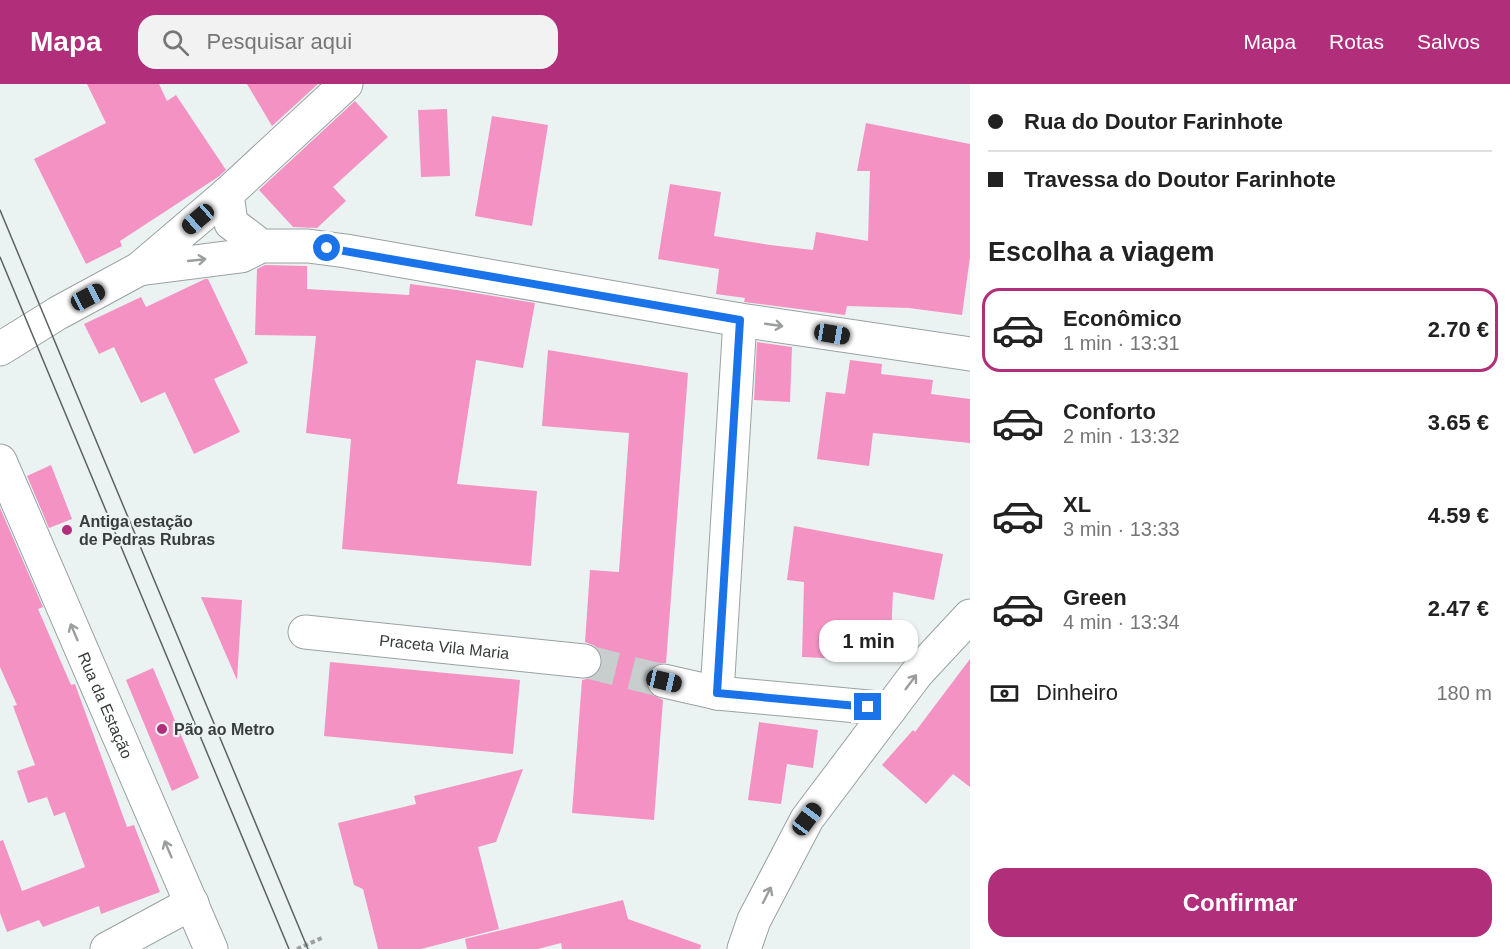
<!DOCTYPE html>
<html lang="pt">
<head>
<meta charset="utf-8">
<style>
  body { margin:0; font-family:Helvetica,sans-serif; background:#f2f2f2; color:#222; height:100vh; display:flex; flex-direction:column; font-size:22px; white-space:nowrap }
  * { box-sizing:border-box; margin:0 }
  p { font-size:20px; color:#767676 }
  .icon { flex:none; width:33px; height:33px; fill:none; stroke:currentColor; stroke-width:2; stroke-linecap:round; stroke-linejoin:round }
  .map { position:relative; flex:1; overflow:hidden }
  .details { display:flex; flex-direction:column; background:#fff; width:540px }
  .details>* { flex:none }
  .top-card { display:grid; align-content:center; height:132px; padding:0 18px; background:#fff }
  .end { position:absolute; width:27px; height:27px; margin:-14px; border:8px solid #1a73e8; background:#fff; box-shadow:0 0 0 3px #fff }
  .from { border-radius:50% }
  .bubble { position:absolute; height:42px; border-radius:18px; background:#fff; box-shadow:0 2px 4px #0004; font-size:20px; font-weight:700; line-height:42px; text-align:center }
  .car { position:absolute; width:18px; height:36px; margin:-18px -9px; border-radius:8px; box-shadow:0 0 4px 2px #0007; background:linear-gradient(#222 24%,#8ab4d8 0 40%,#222 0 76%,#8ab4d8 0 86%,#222 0) }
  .top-card b { display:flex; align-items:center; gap:21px; height:57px; font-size:22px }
  .top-card b+b { border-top:2px solid #e0e0e0 }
  .top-card i { width:15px; height:15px; background:#222 }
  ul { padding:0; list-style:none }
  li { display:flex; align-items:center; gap:18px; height:84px; margin:0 12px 9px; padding:0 6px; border:3px solid transparent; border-radius:18px }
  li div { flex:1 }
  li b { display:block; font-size:22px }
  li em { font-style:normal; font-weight:700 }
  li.selected { border-color:#b02e7a }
  li>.icon { width:54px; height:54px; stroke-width:1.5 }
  h2 { padding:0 18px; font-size:27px; line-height:72px }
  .pay { display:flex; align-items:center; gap:15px; height:66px; padding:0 18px; font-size:22px }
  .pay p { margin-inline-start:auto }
  .button { display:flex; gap:12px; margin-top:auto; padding:12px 18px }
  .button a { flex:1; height:69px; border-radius:18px; background:#b02e7a; color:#fff; font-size:24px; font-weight:700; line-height:69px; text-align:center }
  header { display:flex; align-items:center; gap:36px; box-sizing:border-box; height:84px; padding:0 30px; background:#b02e7a; color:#fff }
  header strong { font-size:28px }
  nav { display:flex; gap:33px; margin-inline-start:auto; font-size:21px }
  .search { width:420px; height:54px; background:#f2f2f2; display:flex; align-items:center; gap:15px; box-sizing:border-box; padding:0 21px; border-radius:18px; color:#767676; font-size:22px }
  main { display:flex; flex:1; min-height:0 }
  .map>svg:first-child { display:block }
  .building { fill:#f392c3 }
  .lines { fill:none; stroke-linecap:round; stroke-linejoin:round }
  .minor-tunnel { stroke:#c7cecd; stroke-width:33; stroke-dasharray:33 16; stroke-linecap:butt }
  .minor-casing { stroke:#9aa1a1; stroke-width:35 }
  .tertiary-casing { stroke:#9aa1a1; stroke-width:35 }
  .secondary-casing { stroke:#9aa1a1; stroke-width:35 }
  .path { stroke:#9ba1a0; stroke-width:4; stroke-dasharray:4.5 3; stroke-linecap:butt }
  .minor { stroke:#fff; stroke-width:33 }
  .tertiary { stroke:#fff; stroke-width:33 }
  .secondary { stroke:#fff; stroke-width:33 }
  .tram { stroke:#5e6262; stroke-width:1.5 }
  .oneway { stroke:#9c9d9d }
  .route { stroke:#1a73e8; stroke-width:8 }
  .poi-dot { fill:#b02e7a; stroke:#ebf3f2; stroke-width:2 }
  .labels { text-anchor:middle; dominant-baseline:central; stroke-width:4.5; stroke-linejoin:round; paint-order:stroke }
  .poi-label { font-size:16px; font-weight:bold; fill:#383b3b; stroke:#ebf3f2; text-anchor:start }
  .street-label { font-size:16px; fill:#383b3b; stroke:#ebf3f2 }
</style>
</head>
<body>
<header>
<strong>Mapa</strong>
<div class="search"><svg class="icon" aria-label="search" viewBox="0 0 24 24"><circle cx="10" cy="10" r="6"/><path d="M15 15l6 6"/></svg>Pesquisar aqui</div>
<nav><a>Mapa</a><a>Rotas</a><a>Salvos</a></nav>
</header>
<main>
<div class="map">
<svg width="970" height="865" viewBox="0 0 970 865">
  <rect width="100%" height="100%" fill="#ebf3f2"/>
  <path class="building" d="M87,0H159L167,17L176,11L226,86L218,93L120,157L122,162L86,180L34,75L106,39Z
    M247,0H318L272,42Z
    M355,17L388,53L333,103L346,117L317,144L293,143L259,106Z
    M447,25L450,92L421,93L418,26Z
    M492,32L548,41L532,142L475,132Z
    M866,39L970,60V173L962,231L909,224L847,222L845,231L744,218L745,214L716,210L719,185L658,175L670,100L721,108L714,152L770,161L813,166L816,148L868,157L870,87H857Z
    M265,181L307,182V205L409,211L410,200L457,206L535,219L523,284L476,276L457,400L537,407L531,482L342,465L351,355L306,349L316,252L255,251L257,185Z
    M205,195H208L248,279L214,295L240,348L194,370L165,308L141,319L114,263L99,270L84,240L141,213L146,223Z
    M757,258L792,263L790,318L754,316Z
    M548,266L688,289L666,579H658L651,584L646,593V602L651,610L663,616L654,736L572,729L582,596L591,594L599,588L603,578L601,570L595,562L585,558L590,486L619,488L629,349L542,342Z
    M850,276L882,280L881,290L933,296L931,310L970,315V359L873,349L869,382L817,375L826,308L845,310Z
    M51,381L72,435L49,444L27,392Z
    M0,424L43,523L38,525L71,601L75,600L127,743L134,741L160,808L101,830L99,822L43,843L39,836L7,848L0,829V757L3,756L22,807L85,783L65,728L54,732L47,713L28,719L17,687L35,681L13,622L17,621L0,583Z
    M794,442L943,470L934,516L893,508L890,577L802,573L804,498L787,496Z
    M201,513L242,516L237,596Z
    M970,575V703L953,690L926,720L882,681L913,646L915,648Z
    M330,578L520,596L513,670L324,652Z
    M153,584L199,694L172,707L126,596Z
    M759,638L818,646L813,684L787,680L781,720L748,716Z
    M523,685L496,758L478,763L499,845L421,865H378L363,805L354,801L338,739L416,720L414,712Z
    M623,816L628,835L701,861L700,865H562L561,859L538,865H467L465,855Z"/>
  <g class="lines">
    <path class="minor-tunnel" d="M584,577L664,597"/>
    <g class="minor-casing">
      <g id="minor">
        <path id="s1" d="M0,377L211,865"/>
        <path id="s2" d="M305,548L584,577"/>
        <path d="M664,597L717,609L890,625"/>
        <path d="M717,609L740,236"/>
        <path d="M107,865L192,819"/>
        <path d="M744,865L754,836L807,735L917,589L970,532"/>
      </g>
    </g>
    <g class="tertiary-casing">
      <path id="tertiary" d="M227,110L231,139L261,162
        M139,185L241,172L261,162H308L346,167L740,236L970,270"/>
    </g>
    <g class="secondary-casing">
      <path id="secondary" d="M0,265L58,229L139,185L227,110L346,0"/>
    </g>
    <path class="path" d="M297,865L324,853"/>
    <use href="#minor" class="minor"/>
    <use href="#tertiary" class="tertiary"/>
    <use href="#secondary" class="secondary"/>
    <path class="tram" d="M0,126L308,865
      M0,173L289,865"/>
  </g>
  <defs><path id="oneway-shaft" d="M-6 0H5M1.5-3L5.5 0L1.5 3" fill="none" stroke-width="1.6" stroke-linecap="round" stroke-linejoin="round" transform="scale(1.5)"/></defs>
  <g class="oneway">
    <use href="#oneway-shaft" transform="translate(197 176) rotate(-6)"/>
    <use href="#oneway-shaft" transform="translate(774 241) rotate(8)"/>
    <use href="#oneway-shaft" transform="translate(74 548) rotate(-113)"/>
    <use href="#oneway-shaft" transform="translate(911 598) rotate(-53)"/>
    <use href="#oneway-shaft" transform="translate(168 765) rotate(-113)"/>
    <use href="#oneway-shaft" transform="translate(767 811) rotate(-63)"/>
  </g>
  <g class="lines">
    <path class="route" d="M327,164L740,236L717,609L868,623"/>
  </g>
  <g class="poi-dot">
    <circle cx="67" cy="446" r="6"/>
    <circle cx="162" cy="645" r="6"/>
  </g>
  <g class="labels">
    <g class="poi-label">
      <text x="79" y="437">Antiga estação<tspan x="79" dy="18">de Pedras Rubras</tspan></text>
      <text x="174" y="645">Pão ao Metro</text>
    </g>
    <g class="street-label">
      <text stroke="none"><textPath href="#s2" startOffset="140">Praceta Vila Maria</textPath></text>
      <text stroke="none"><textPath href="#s1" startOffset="266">Rua da Estação</textPath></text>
    </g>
  </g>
</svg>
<i class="end from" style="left:327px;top:164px"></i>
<i class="end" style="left:868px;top:623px"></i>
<div class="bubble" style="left:819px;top:536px;width:99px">1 min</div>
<i class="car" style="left:198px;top:135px;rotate:229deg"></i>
<i class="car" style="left:88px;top:213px;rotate:62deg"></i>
<i class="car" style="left:832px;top:250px;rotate:99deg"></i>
<i class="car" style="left:664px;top:597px;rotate:103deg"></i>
<i class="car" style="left:807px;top:735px;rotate:37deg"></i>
</div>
<section class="details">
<div class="top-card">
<b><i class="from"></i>Rua do Doutor Farinhote</b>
<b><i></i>Travessa do Doutor Farinhote</b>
</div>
<h2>Escolha a viagem</h2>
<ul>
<li class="selected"><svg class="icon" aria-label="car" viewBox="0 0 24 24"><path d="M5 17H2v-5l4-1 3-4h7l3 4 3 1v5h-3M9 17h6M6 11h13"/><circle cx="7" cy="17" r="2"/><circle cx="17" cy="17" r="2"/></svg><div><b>Econômico</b><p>1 min · 13:31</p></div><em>2.70 €</em></li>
<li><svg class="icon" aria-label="car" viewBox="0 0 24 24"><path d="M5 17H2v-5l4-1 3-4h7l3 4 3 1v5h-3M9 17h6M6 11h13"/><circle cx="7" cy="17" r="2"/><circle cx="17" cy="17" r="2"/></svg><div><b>Conforto</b><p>2 min · 13:32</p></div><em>3.65 €</em></li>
<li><svg class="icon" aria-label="car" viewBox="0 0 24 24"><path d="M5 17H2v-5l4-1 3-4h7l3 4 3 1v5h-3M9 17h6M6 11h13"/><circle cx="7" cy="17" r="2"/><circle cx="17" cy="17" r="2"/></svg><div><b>XL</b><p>3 min · 13:33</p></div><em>4.59 €</em></li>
<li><svg class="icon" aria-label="car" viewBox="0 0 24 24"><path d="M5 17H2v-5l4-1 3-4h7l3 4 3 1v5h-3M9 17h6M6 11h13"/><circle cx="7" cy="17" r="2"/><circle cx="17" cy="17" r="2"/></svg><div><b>Green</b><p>4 min · 13:34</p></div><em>2.47 €</em></li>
</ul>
<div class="pay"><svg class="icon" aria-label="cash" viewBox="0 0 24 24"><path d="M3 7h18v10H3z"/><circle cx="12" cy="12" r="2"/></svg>Dinheiro<p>180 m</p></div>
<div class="button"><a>Confirmar</a></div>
</section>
</main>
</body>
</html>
